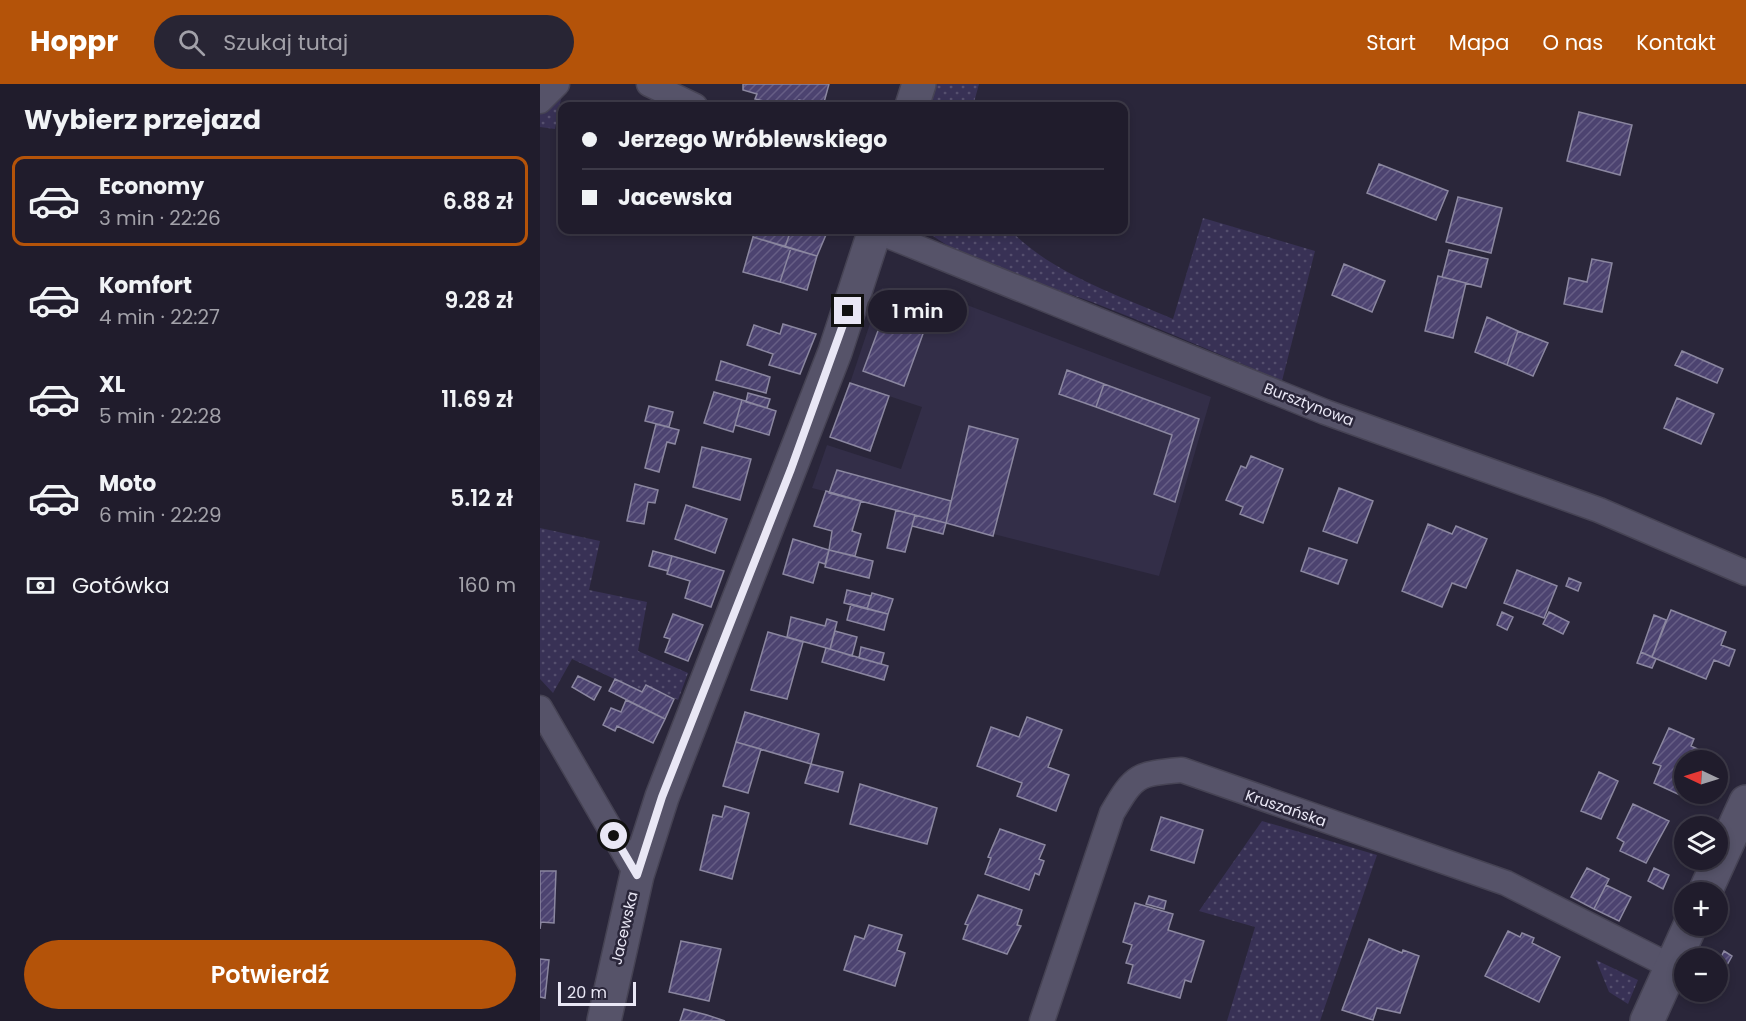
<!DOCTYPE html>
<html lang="pl">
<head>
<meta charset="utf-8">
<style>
  body { margin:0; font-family:Poppins,sans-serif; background:#282534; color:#f1f3f6; height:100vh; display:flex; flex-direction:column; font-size:22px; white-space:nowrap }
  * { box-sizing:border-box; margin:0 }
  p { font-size:20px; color:#a2a1a9 }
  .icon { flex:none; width:33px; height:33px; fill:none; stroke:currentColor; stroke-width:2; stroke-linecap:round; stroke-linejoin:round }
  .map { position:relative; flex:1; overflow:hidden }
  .panel { display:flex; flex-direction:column; background:#201c2c; width:540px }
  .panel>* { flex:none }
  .top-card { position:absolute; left:18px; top:18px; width:570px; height:132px; border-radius:12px; box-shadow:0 3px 9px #0003,0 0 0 2px #3d3a48; display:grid; align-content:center; height:132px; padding:0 24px; background:#201c2c }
  .needle { width:39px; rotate:274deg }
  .controls { position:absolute; left:1134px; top:666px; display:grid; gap:12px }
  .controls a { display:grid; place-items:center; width:54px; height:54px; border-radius:50%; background:#201c2c; box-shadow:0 3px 9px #0003,0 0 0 2px #3d3a48; font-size:30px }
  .scale { position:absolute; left:18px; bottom:15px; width:78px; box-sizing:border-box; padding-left:6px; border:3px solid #e9e7f5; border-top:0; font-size:16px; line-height:21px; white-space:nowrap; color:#e9e7f5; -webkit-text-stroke:4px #2a263a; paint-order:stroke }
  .end { position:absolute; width:27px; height:27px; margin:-14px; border:8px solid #e9e7f5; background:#111; box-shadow:0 0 0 3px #111 }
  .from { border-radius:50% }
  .bubble { position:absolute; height:42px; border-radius:21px; background:#201c2c; box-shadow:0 3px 9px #0003,0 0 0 2px #3d3a48; font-size:20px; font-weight:600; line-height:42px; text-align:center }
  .top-card b { display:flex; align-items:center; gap:21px; height:57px; font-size:22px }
  .top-card b+b { border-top:2px solid #3d3a48 }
  .top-card i { width:15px; height:15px; background:#f1f3f6 }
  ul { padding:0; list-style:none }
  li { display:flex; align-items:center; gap:18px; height:90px; margin:0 12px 9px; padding:0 12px; border:3px solid transparent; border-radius:12px }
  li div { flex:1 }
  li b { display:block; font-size:22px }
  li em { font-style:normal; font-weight:600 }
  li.current { border-color:#b45309 }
  li>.icon { width:54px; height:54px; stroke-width:1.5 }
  h2 { padding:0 24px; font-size:27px; line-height:72px }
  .pay { display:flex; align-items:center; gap:15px; height:66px; padding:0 24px; font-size:22px }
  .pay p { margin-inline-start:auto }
  .primary-button { display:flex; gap:12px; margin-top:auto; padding:12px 24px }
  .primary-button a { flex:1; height:69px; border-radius:36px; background:#b45309; color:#fff; font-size:24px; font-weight:600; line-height:69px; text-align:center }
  header { display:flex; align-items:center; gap:36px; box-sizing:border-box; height:84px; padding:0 30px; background:#b45309; color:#fff }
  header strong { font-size:28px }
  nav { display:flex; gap:33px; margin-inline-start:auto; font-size:21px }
  .search { width:420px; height:54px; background:#282534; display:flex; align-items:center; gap:15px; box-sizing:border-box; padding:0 21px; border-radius:33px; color:#a2a1a9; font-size:22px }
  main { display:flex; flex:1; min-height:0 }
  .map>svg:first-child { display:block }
  .built { fill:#332e48 }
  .grass { fill:url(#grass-dots) }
  .building { fill:url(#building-hatch); stroke:#8b87a0; stroke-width:1.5 }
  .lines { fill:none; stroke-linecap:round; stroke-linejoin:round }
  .street-casing { stroke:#464354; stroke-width:27 }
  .secondary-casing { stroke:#464354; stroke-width:36 }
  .street { stroke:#565369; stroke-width:24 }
  .secondary { stroke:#565369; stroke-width:33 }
  .route { stroke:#e9e7f5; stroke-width:8 }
  .labels { text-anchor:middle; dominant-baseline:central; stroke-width:5; stroke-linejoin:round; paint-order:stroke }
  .street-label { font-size:15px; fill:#e9e7f5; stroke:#2a263a }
</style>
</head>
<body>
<header>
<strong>Hoppr</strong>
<div class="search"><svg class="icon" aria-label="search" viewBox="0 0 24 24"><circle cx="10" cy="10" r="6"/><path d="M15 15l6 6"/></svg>Szukaj tutaj</div>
<nav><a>Start</a><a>Mapa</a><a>O nas</a><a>Kontakt</a></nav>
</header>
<main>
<section class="panel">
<h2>Wybierz przejazd</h2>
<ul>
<li class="current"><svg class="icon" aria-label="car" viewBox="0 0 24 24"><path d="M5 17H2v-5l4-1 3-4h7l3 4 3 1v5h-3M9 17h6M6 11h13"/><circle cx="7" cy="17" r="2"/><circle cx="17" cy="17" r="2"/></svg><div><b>Economy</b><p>3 min · 22:26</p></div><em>6.88 zł</em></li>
<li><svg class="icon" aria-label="car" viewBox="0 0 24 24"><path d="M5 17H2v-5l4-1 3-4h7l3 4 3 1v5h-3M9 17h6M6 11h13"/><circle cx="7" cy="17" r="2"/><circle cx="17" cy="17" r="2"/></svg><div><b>Komfort</b><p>4 min · 22:27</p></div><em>9.28 zł</em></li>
<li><svg class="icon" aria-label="car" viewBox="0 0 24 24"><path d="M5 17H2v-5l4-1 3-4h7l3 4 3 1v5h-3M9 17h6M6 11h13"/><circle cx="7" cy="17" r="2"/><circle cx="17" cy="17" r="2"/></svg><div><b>XL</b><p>5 min · 22:28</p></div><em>11.69 zł</em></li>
<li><svg class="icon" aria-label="car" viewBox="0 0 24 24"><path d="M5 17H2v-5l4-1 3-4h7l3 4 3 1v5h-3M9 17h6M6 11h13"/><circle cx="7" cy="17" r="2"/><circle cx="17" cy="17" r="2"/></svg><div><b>Moto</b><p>6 min · 22:29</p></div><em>5.12 zł</em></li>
</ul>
<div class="pay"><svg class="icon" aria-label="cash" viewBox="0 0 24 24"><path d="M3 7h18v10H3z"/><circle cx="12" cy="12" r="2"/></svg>Gotówka<p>160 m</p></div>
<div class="primary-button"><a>Potwierdź</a></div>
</section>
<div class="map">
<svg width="1206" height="937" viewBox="0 0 1206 937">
  <defs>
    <pattern id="grass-dots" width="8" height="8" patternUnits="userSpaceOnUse" patternTransform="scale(1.5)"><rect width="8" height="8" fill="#383155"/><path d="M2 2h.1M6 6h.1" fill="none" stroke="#554f6e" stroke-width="1.8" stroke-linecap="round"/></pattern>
    <pattern id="building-hatch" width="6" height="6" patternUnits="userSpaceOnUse" patternTransform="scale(1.5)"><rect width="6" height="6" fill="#4c4370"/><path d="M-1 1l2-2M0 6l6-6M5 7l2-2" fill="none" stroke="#665e85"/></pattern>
  </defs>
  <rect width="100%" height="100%" fill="#2a263a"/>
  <path class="built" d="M342,204L415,230L419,218L671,313L619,492L272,404L287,361L361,385L382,323L310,299Z"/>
  <path class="grass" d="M0,0H24L15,45L0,43Z
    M394,0H439L433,22H387Z
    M663,134L775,167L742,297C679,270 616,243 552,218C497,197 431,183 385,146H470C513,190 576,210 633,235Z
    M0,444L60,457L49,506L107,518L98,567L148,589L138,616L106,601L102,608L32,575L13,609L0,595Z
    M722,737L837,771L780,937H687L715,843L659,827Z
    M1056,876L1098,896L1088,920L1069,908Z"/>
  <path class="building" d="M203,0H289L283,22L259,16L258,22L248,19L247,22L215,15L217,10L203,6Z
    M1039,28L1092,41L1080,91L1027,77Z
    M839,80L908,107L896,136L827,109Z
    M918,113L962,124L951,169L906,158Z
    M215,146H251L245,163L213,153Z
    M251,146H288L277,172L245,163Z
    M213,153L251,164L240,198L203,188Z
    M251,164L277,172L267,206L240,198Z
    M909,166L948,175L941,203L902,193Z
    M1052,175L1072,179L1062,228L1024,220L1029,194L1047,198Z
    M804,180L845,197L832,228L792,211Z
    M898,192L926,199L913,254L885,247Z
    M351,212L392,225L364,302L323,287Z
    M947,233L978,247L967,281L935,268Z
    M243,240L276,250L260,290L229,281L233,270L207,261L214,241L240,250Z
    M978,247L1008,259L993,292L967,281Z
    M1142,267L1183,285L1177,299L1135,281Z
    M181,277L230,293L226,309L176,296Z
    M527,286L564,300L556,323L519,310Z
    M310,299L349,312L330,367L290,353Z
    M564,300L659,335L635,418L614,410L632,351L556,323Z
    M174,308L202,316L193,348L164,339Z
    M208,309L230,315L227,324L206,318Z
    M1137,314L1174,330L1161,360L1124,344Z
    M202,316L236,327L229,351L195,341Z
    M109,322L133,328L129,343L105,337Z
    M116,340L139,346L135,360L127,358L119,388L105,384Z
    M429,342L478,355L453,452L406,439Z
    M162,363L211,375L200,416L153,403Z
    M711,372L743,385L723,439L700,430L703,423L686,416L701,382L706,384Z
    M297,386L411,417L406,439L289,409Z
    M95,400L118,406L115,419L108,418L104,440L87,437Z
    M799,404L833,417L817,459L783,447Z
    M286,407L321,417L312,447L321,450L315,472L289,466L292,447L274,442Z
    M146,421L187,435L175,469L135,455Z
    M356,426L375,431L365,468L347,464Z
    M375,431L406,439L403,450L372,442Z
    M888,440L912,450L916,442L947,455L926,504L912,499L902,523L862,507Z
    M253,455L289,466L285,480L279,478L273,499L243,490Z
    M769,464L807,476L798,500L761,487Z
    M289,466L333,477L329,494L285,483Z
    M113,467L132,472L128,487L109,482Z
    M132,472L184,487L171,523L145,514L150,497L127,490Z
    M977,486L1017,502L1004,534L964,519Z
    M1029,494L1041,499L1038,507L1026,502Z
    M307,506L331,512L327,525L304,519Z
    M332,509L353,515L348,530L327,525Z
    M311,520L348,530L344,546L307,536Z
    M1131,526L1186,548L1181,561L1195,566L1189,582L1174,576L1166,595L1112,573Z
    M962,528L973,533L967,546L957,541Z
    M1009,528L1029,538L1023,550L1003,540Z
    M133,530L163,541L148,577L125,568L130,555L124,553Z
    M1114,531L1126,536L1112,573L1101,568Z
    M251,533L285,542L287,535L297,538L290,565L247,553Z
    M295,547L317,553L312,572L290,565Z
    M228,548L263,558L247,615L211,606Z
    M321,563L344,569L341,580L319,574Z
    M286,564L348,582L344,596L282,578Z
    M1101,568L1116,575L1112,584L1097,579Z
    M38,592L61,603L54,616L32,603Z
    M75,595L102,608L106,601L134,615L125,635L69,607Z
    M86,616L125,635L113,659L77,642L75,647L63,641L71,624L81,628Z
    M205,628L279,650L271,680L196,658Z
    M487,633L522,646L508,683L529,691L516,727L477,712L482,699L437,682L451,643L479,653Z
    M1129,644L1154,655L1151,662L1166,669L1163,676H1144V701L1140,711L1114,699L1121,682L1113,679Z
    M196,658L221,665L208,709L183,702Z
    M271,680L303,688L298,708L265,699Z
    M1059,688L1078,697L1061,735L1041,727Z
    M320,700L397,724L387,760L310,740Z
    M1093,720L1129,737L1106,779L1080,767L1084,758L1077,754Z
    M185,722L209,729L192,795L160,786L173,731L182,733Z
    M621,733L663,746L654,779L611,766Z
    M460,745L505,761L499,775L504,777L499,791L495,789L489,806L445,790L451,774L448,773Z
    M1047,784L1069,795L1054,825L1031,813Z
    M1114,784L1129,791L1123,805L1108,797Z
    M0,787H16L14,839L1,838L0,845Z
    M1066,801L1091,813L1079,837L1054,825Z
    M438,811L482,826L477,841L481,842L467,870L423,855L428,841L425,840Z
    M609,812L626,817L624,825L606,820Z
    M595,819L633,830L628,846L664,857L651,898L645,896L640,914L588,899L593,881L586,879L592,861L583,858Z
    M329,841L362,851L357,866L365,869L355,902L304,886L315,852L324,855Z
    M968,847L980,853L982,849L994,854L992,859L1020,873L999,918L945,892Z
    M829,855L862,869L863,866L879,872L860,929L837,924L833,936L802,926Z
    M141,857L181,865L169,917L129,908Z
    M1184,867L1192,872L1182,890L1178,887V879Z
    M0,875L9,876L5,914L0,913Z
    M144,925L167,931L185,937H140Z"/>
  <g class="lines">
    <g class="street-casing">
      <path id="street" d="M109,0L155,22
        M0,17L17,0
        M334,146L785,328L1059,426L1206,489
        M0,624L97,791
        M502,937L572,729C595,690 597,690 642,686L966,799L1132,883"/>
    </g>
    <g class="secondary-casing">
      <path id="secondary" d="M372,22L379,0
        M1165,808L1206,718
        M64,937L97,791L122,713L295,268L335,146
        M1107,937L1150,842"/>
    </g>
    <use href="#street" class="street"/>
    <use href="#secondary" class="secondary"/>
  </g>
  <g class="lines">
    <path class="route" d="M74,752L97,791L122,713L251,385L308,227"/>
  </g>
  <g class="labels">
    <g class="street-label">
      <text transform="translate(769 320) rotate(21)">Bursztynowa</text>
      <text transform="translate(746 724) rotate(19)">Kruszańska</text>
      <text transform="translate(84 844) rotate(-77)">Jacewska</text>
    </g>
  </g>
</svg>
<div class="controls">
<a><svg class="needle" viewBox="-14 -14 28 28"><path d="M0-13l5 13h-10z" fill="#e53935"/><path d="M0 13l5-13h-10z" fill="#a2a1a9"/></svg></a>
<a><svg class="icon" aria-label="layers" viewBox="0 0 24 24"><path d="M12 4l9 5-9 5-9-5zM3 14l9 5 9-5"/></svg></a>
<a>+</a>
<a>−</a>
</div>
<div class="scale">20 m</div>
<i class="end from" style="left:74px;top:752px"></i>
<i class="end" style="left:308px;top:227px"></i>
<div class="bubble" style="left:328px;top:206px;width:99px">1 min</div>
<div class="top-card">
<b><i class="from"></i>Jerzego Wróblewskiego</b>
<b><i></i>Jacewska</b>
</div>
</div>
</main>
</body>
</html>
